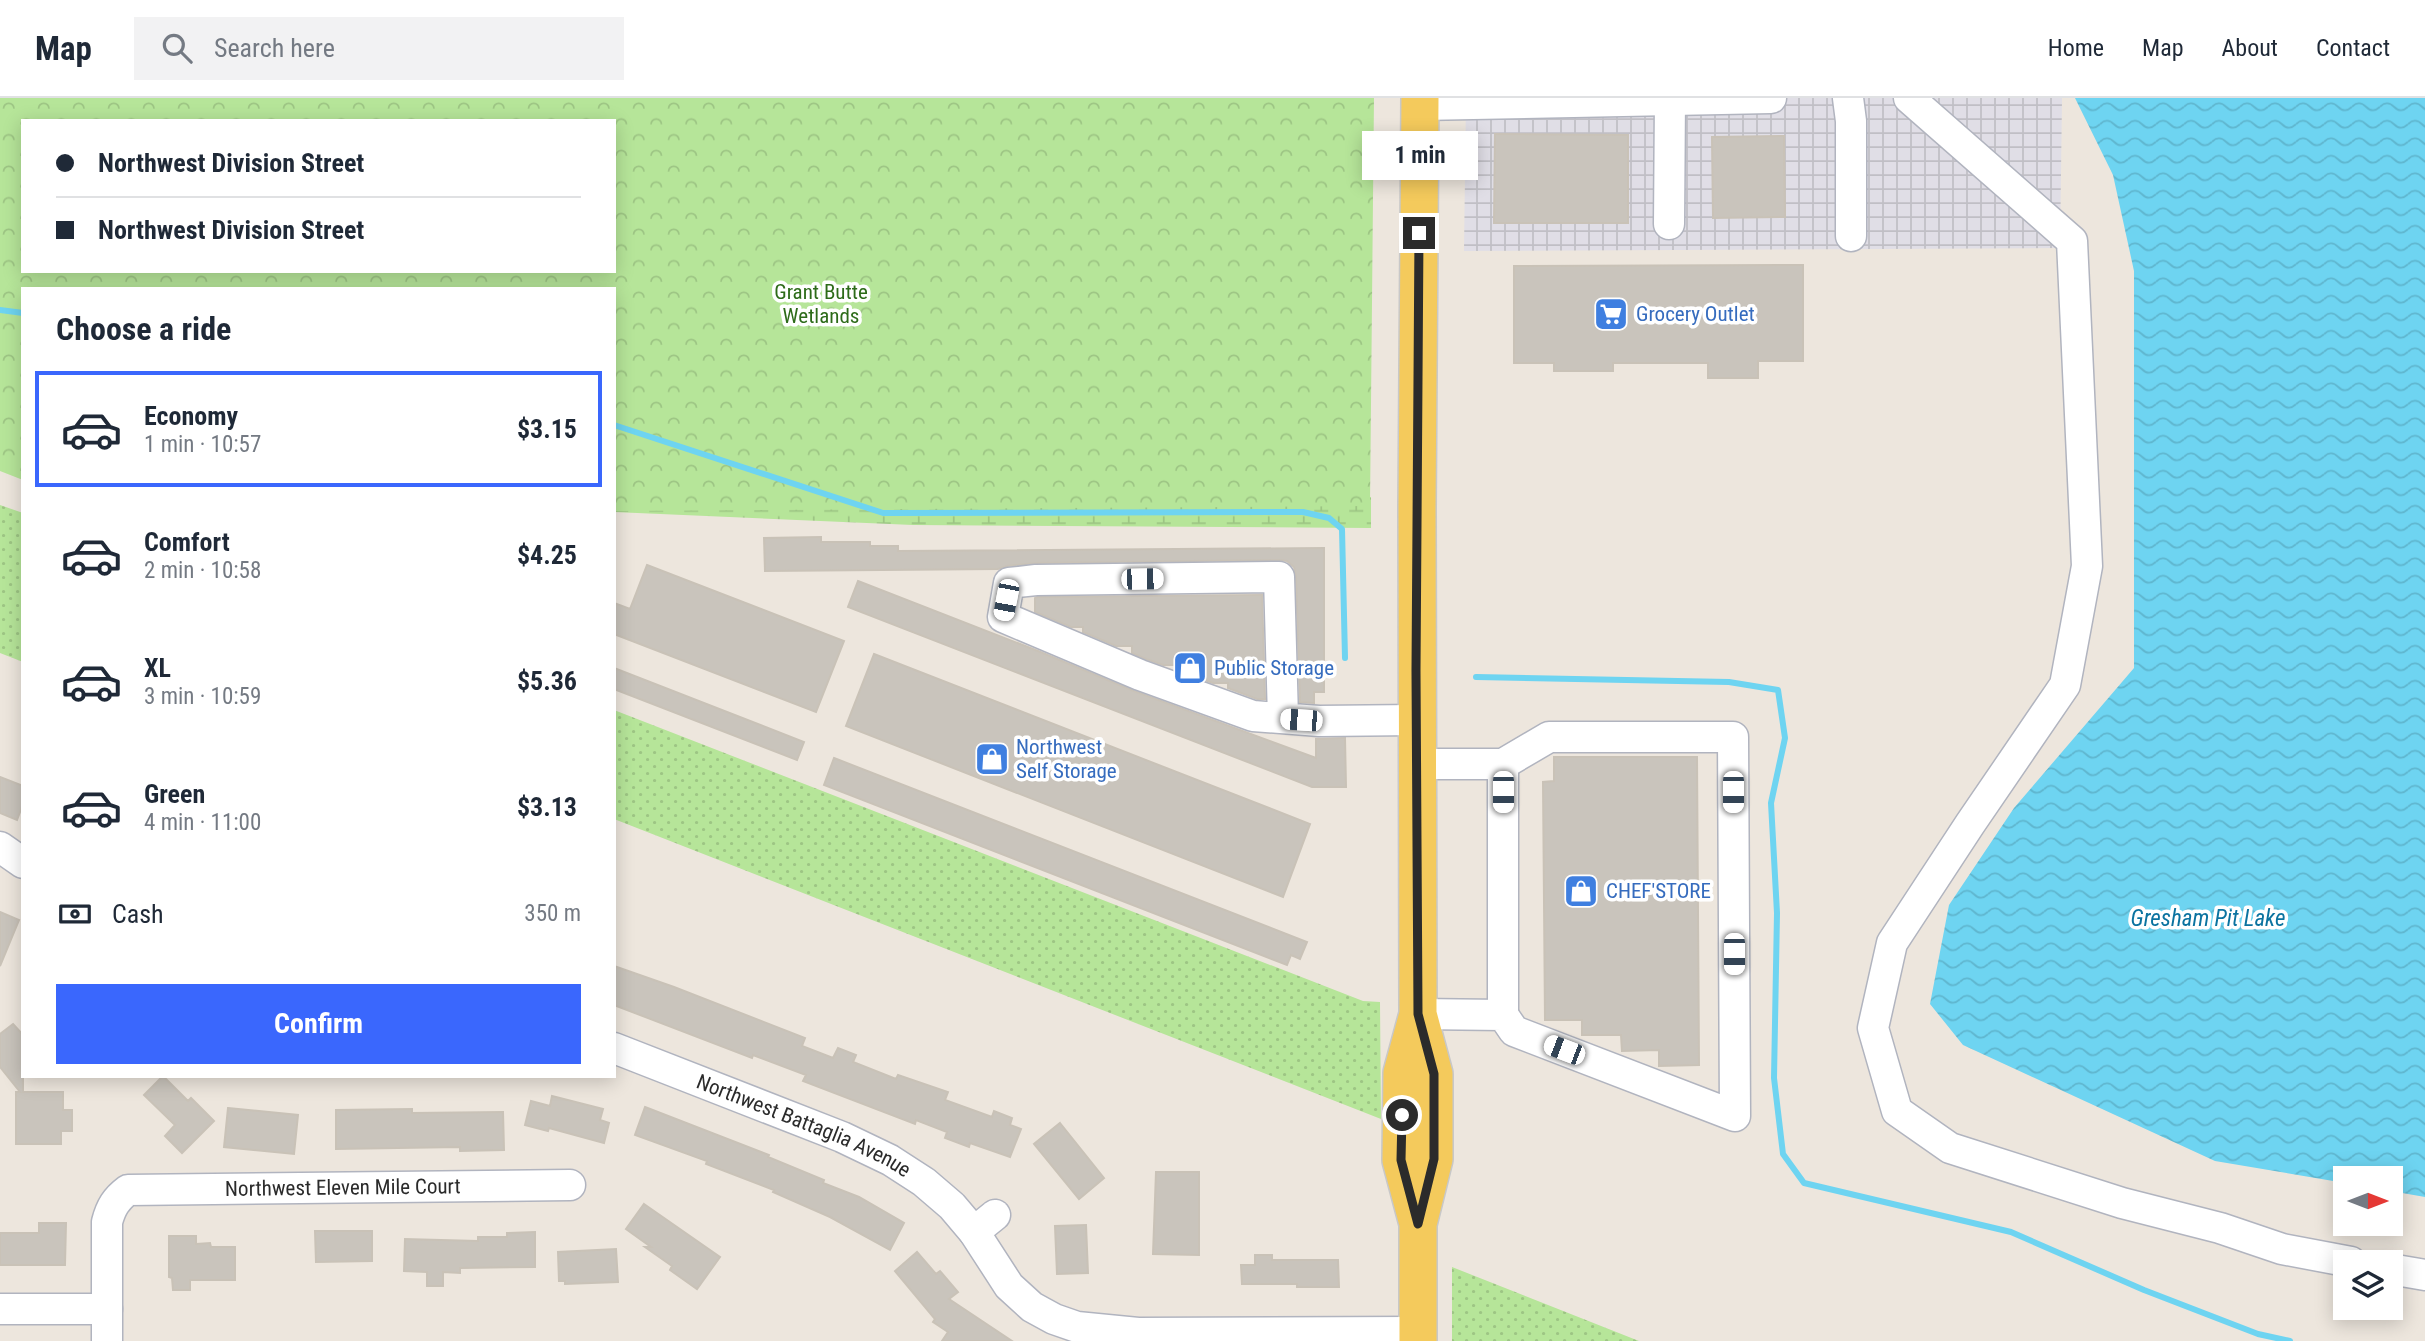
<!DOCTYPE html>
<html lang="en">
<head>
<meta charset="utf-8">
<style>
  body { margin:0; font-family:"Roboto Condensed",sans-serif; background:#f2f2f3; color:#1f2937; height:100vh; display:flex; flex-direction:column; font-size:26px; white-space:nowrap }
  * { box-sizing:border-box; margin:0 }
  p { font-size:23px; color:#747a83 }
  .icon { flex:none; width:38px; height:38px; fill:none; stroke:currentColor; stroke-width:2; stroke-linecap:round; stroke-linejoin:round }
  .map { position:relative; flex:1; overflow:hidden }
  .panel { position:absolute; left:21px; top:189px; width:595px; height:791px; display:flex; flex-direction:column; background:#fff; border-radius:0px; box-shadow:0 4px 18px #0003 }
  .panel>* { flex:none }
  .banner { position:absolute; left:21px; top:21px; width:595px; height:154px; border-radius:0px; box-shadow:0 4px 18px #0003; display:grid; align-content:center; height:154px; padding:0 35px; background:#fff }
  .needle { width:46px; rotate:90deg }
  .buttons { position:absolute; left:2333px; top:1068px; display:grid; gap:14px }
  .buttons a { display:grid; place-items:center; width:70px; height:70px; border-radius:0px; background:#fff; box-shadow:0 4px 18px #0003; font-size:35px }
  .end { position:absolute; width:32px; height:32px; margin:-16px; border:9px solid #2b2b2b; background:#fff; box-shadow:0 0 0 4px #fff }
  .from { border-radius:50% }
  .bubble { position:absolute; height:49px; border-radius:0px; background:#fff; box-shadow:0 4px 18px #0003; font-size:23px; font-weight:700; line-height:49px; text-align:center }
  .car { position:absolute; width:21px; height:42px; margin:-21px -10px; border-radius:9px; box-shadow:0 0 5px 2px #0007; background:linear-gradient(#fff 24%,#345 0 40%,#fff 0 76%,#345 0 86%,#fff 0) }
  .banner b { display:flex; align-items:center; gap:24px; height:66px; font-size:26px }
  .banner b+b { border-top:2px solid #e0e1e3 }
  .banner i { width:18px; height:18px; background:#1f2937 }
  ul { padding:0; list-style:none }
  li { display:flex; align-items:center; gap:21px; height:116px; margin:0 14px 10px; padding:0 21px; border:4px solid transparent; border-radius:0px }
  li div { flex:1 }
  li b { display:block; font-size:26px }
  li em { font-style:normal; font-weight:700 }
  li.on { border-color:#3a67fd }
  li>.icon { width:63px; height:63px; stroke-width:1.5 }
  h2 { padding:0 35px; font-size:32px; line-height:84px }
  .pay { display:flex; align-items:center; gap:18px; height:77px; padding:0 35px; font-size:26px }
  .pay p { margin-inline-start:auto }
  .button { display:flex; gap:14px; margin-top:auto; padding:14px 35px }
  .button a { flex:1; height:80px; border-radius:0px; background:#3a67fd; color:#fff; font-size:28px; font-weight:700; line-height:80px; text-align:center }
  header { display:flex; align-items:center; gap:42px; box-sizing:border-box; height:98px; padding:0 35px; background:#fff; border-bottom:2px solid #e0e1e3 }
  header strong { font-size:33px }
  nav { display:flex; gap:38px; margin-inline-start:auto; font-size:24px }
  .search { width:490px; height:63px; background:#f2f2f3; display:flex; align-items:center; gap:18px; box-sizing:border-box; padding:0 24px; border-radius:0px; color:#747a83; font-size:26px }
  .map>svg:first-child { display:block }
  .industrial { fill:url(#industrial-grid) }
  .grass { fill:url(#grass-dots) }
  .wetland { fill:url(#wetland-marsh) }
  .park { fill:url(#park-crowns); fill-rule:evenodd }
  .water { fill:url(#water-waves) }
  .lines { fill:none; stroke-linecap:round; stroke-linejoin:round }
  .stream { stroke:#6ed4f1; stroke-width:6 }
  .building { fill:#c9c4bc; stroke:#c9c2b7; stroke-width:2 }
  .minor-casing { stroke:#b1b4bf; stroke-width:33 }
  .major-casing { stroke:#c8c8c8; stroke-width:40 }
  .minor { stroke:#fff; stroke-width:30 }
  .major { stroke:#f4ca5c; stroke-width:37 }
  .route { stroke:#2b2b2b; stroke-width:9 }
  .labels { text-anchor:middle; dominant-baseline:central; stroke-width:7; stroke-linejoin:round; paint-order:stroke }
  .park-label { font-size:21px; fill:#2d6b19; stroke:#fff }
  .shop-label { font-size:21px; fill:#366cbe; stroke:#fff; text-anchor:start }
  .street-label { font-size:21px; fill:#2b2b2b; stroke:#fff }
  .water-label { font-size:23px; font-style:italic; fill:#0b73a0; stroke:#fff }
</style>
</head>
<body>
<header>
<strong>Map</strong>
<div class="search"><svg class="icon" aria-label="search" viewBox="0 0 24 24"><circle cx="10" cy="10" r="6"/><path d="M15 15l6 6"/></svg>Search here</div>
<nav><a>Home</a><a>Map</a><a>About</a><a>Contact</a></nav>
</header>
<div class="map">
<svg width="2425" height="1243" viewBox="0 0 2425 1243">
  <defs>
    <pattern id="industrial-grid" width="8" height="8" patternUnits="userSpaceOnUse" patternTransform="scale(1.75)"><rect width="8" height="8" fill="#e0dee6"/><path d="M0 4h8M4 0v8" fill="none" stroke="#c0bfc5"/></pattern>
    <pattern id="grass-dots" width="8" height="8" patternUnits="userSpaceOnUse" patternTransform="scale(1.75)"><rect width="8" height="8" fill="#b6e599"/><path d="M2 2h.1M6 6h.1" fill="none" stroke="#9dc584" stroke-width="1.8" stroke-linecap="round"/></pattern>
    <pattern id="wetland-marsh" width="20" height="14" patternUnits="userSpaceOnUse" patternTransform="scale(1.75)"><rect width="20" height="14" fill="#b6e599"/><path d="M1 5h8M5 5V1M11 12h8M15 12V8" fill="none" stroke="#9dc584"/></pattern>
    <pattern id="park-crowns" width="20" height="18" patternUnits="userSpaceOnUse" patternTransform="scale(1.75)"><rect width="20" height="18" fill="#b6e599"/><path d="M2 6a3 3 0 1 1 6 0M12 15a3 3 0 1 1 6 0" fill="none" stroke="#9dc584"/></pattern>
    <pattern id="water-waves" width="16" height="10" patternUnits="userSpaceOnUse" patternTransform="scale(1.75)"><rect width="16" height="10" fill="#6ed4f1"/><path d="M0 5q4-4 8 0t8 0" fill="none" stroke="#5fb6cf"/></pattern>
  </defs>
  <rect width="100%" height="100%" fill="#ede6dd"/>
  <path class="industrial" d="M1466,0H2062L2060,150L1464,153Z"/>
  <path class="grass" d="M0,407L23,415V564L0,555Z
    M614,612L1363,903L1380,904L1381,1021L614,721Z
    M1452,1169L1639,1243H1452Z"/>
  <path class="wetland" d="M614,300L1200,379L1371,399V430L913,427L614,414Z"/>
  <path class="park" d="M0,0H1374L1370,408L614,413V191H23V382L0,373ZM23,23H614V173H23Z"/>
  <path class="water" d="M2075,0H2425V1099L2391,1093L2390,1080H2345V1085L2215,1063L1963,947L1930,906L1949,807L2014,710L2134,570V173L2113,77Z"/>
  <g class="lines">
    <path class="stream" d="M0,212L23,215
      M614,327L883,415L1303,414L1329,420L1342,431L1345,560
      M1476,579L1729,584L1778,592L1785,640L1771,705L1777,815L1774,980L1783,1056L1804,1085L2011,1134L2144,1192L2258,1236L2290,1243"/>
  </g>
  <path class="building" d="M1495,36L1628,37V125H1494Z
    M1784,38L1785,119L1713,120L1712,39Z
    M1803,167V263H1758V280H1708V265H1613V273H1554V265H1514V168Z
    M821,439V444H870V448H898V453L1324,450V594H1314V605L1300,604L1296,479L1294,469L1287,463L1279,462L1036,465L1007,468L998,471L765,473L764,440Z
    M647,467L844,543L816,614L614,536V505L630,511Z
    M858,483L1038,553L1134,593L1316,660V641L1345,640L1346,689H1312L848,509Z
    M1262,497L1265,601H1257L1228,590V585H1213L1180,573V567H1163L1146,561L1132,555V548H1116L1083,534V529H1071L1035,514V500L1037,499Z
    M874,556L1310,726L1283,799L846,628Z
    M614,570L804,644L797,662L614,591Z
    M1554,659H1697L1699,967L1659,968V952L1622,953L1621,937H1582V922H1545L1543,684L1554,683Z
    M834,660L1307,844L1300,861L1291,857L1287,867L824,687Z
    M0,679L23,688V706L17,722L0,715Z
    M0,814L19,822L0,868Z
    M614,868L674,889L805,940L802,948L833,960L838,950L856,957L853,964L896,981L898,977L948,994L945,1002L992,1019L994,1013L1012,1020L1010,1027L1021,1031L1010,1059L970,1045L969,1049L945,1040L947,1034L916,1022L915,1026L803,983L806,977L753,957L752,960L614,907Z
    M13,926L23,937V994H63V1012H72V1033H61V1046H16V994H20L0,969V936Z
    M163,978L188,1003L191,1000L214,1023L182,1055L165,1038L175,1027L144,997Z
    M552,998L603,1011L600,1022L609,1025L604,1045L549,1030L548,1033L525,1027L531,1003L550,1008Z
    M645,1009L769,1057L768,1059L824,1082L823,1085L859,1099L904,1125L890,1152L830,1119L773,1094L774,1092L706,1066L707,1063L635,1037Z
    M228,1010L298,1017L294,1056L224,1049Z
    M412,1011V1015L503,1014L504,1052L460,1053V1049L336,1051V1012Z
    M1060,1025L1104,1080L1079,1101L1034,1046Z
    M1156,1074H1199V1157L1153,1156Z
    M644,1106L720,1159L697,1191L670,1172L672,1168L645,1149H651L626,1131Z
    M39,1125H66L65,1167H0V1135H39Z
    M1086,1127L1088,1175L1057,1176L1055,1128Z
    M315,1133H372V1163L316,1164Z
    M535,1134V1169L460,1170V1175L443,1174V1188H427V1174L404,1173L405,1141L478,1143V1139H507V1135Z
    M169,1138H196V1146L210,1145L211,1149H235V1182H190V1192H173L172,1180L169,1179Z
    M616,1151L618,1184L565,1186V1183H559L558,1154Z
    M917,1154L936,1176L940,1173L958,1194L949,1201L1012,1243H942L948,1234L933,1224L935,1221L895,1173Z
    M1255,1157H1272V1162H1338L1339,1189H1297V1186H1242L1241,1167H1255Z"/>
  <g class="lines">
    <g class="minor-casing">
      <g id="minor">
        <path d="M1848,0L1851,23V138"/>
        <path d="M1909,0L2072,143L2087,468L2065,587L1970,726L1892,845L1873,930L1897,1013L1950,1050L2122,1105L2220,1130L2282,1151L2351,1164"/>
        <path d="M1420,7L1771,0"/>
        <path d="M1669,126L1670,0"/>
        <path d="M1283,620L1279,479L1036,482L1009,485L1003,519L1140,577L1253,618L1319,623L1416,622"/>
        <path d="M1417,666H1503L1549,639H1733L1735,1018L1514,933L1503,917L1418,916"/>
        <path d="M1503,666V917"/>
        <path d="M0,749L23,765"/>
        <path id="s1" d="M614,950L842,1039L890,1062L924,1084L952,1108L974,1134L1009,1188L1032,1209L1054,1221L1077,1229L1138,1235L1418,1234"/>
        <path d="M974,1134L995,1117"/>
        <path d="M2390,1171L2425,1177"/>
        <path d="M0,1211H107"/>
        <path id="s2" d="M107,1243V1124C111,1109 116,1101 128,1092L570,1087"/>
      </g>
    </g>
    <g class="major-casing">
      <path id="major" d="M1417,1122L1401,1062L1402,975L1418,916
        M1418,1243V1126L1434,1061V976L1418,916L1417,409L1420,0"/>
    </g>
    <use href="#minor" class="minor"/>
    <use href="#major" class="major"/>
  </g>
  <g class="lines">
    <path class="route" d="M1402,1017L1401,1062L1418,1126L1434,1061V976L1418,916L1416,573L1419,135"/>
  </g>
  <defs>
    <g id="supermarket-square" transform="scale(1.75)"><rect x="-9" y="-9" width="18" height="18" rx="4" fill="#3f7fe0" stroke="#fff"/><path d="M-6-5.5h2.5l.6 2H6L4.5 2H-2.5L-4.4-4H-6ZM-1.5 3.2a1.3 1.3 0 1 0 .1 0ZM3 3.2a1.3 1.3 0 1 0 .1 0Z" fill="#fff"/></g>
    <g id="shop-square" transform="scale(1.75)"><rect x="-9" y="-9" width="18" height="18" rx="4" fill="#3f7fe0" stroke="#fff"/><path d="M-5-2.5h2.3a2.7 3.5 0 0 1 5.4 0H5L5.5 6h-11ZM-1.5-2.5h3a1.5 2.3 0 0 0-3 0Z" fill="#fff"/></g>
  </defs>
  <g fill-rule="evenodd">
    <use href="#supermarket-square" x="1611" y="216"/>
    <use href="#shop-square" x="1190" y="570"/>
    <use href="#shop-square" x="992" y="661"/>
    <use href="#shop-square" x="1581" y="793"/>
  </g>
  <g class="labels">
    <g class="park-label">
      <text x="821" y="194">Grant Butte<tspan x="821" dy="24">Wetlands</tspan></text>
    </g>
    <g class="shop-label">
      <text x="1636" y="216">Grocery Outlet</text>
      <text x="1214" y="570">Public Storage</text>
      <text x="1016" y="649">Northwest<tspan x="1016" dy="24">Self Storage</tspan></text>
      <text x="1606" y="793">CHEF'STORE</text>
    </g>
    <g class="street-label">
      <text stroke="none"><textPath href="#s1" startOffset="205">Northwest Battaglia Avenue</textPath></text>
      <text stroke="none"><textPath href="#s2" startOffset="373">Northwest Eleven Mile Court</textPath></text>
    </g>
    <g class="water-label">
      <text x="2208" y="820">Gresham Pit Lake</text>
    </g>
  </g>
</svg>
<div class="buttons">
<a><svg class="needle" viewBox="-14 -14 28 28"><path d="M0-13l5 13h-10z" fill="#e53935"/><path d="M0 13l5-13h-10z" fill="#747a83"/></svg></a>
<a><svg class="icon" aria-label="layers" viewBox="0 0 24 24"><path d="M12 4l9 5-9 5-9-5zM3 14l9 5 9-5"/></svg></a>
</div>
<i class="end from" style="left:1402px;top:1017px"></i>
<i class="end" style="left:1419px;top:135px"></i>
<div class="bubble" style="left:1362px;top:33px;width:116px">1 min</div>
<i class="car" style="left:1142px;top:481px;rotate:89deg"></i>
<i class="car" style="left:1006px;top:502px;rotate:191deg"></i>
<i class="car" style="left:1301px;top:622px;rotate:274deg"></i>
<i class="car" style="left:1503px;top:694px;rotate:180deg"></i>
<i class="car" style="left:1733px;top:694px;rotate:180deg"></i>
<i class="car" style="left:1734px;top:856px;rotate:180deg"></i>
<i class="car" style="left:1564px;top:952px;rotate:291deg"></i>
<div class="banner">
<b><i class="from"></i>Northwest Division Street</b>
<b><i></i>Northwest Division Street</b>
</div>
<section class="panel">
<h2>Choose a ride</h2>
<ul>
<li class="on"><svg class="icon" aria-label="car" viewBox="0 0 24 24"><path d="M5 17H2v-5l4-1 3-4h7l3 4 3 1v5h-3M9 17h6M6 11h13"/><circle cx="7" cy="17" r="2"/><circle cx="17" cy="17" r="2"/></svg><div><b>Economy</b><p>1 min · 10:57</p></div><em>$3.15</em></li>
<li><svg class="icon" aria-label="car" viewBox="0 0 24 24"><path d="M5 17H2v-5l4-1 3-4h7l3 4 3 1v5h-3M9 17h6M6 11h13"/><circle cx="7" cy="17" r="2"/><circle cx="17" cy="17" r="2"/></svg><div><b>Comfort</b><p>2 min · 10:58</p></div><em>$4.25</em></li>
<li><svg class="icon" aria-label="car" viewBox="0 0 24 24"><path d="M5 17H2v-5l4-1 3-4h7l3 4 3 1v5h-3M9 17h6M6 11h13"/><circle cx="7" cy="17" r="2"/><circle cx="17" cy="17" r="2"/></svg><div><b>XL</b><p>3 min · 10:59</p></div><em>$5.36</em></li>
<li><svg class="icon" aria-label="car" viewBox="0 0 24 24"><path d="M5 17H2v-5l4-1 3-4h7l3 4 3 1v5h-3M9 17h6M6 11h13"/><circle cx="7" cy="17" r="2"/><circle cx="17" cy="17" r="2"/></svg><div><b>Green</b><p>4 min · 11:00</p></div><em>$3.13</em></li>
</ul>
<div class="pay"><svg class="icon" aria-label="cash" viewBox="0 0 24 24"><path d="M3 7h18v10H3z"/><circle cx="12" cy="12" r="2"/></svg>Cash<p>350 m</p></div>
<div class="button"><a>Confirm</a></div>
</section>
</div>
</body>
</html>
